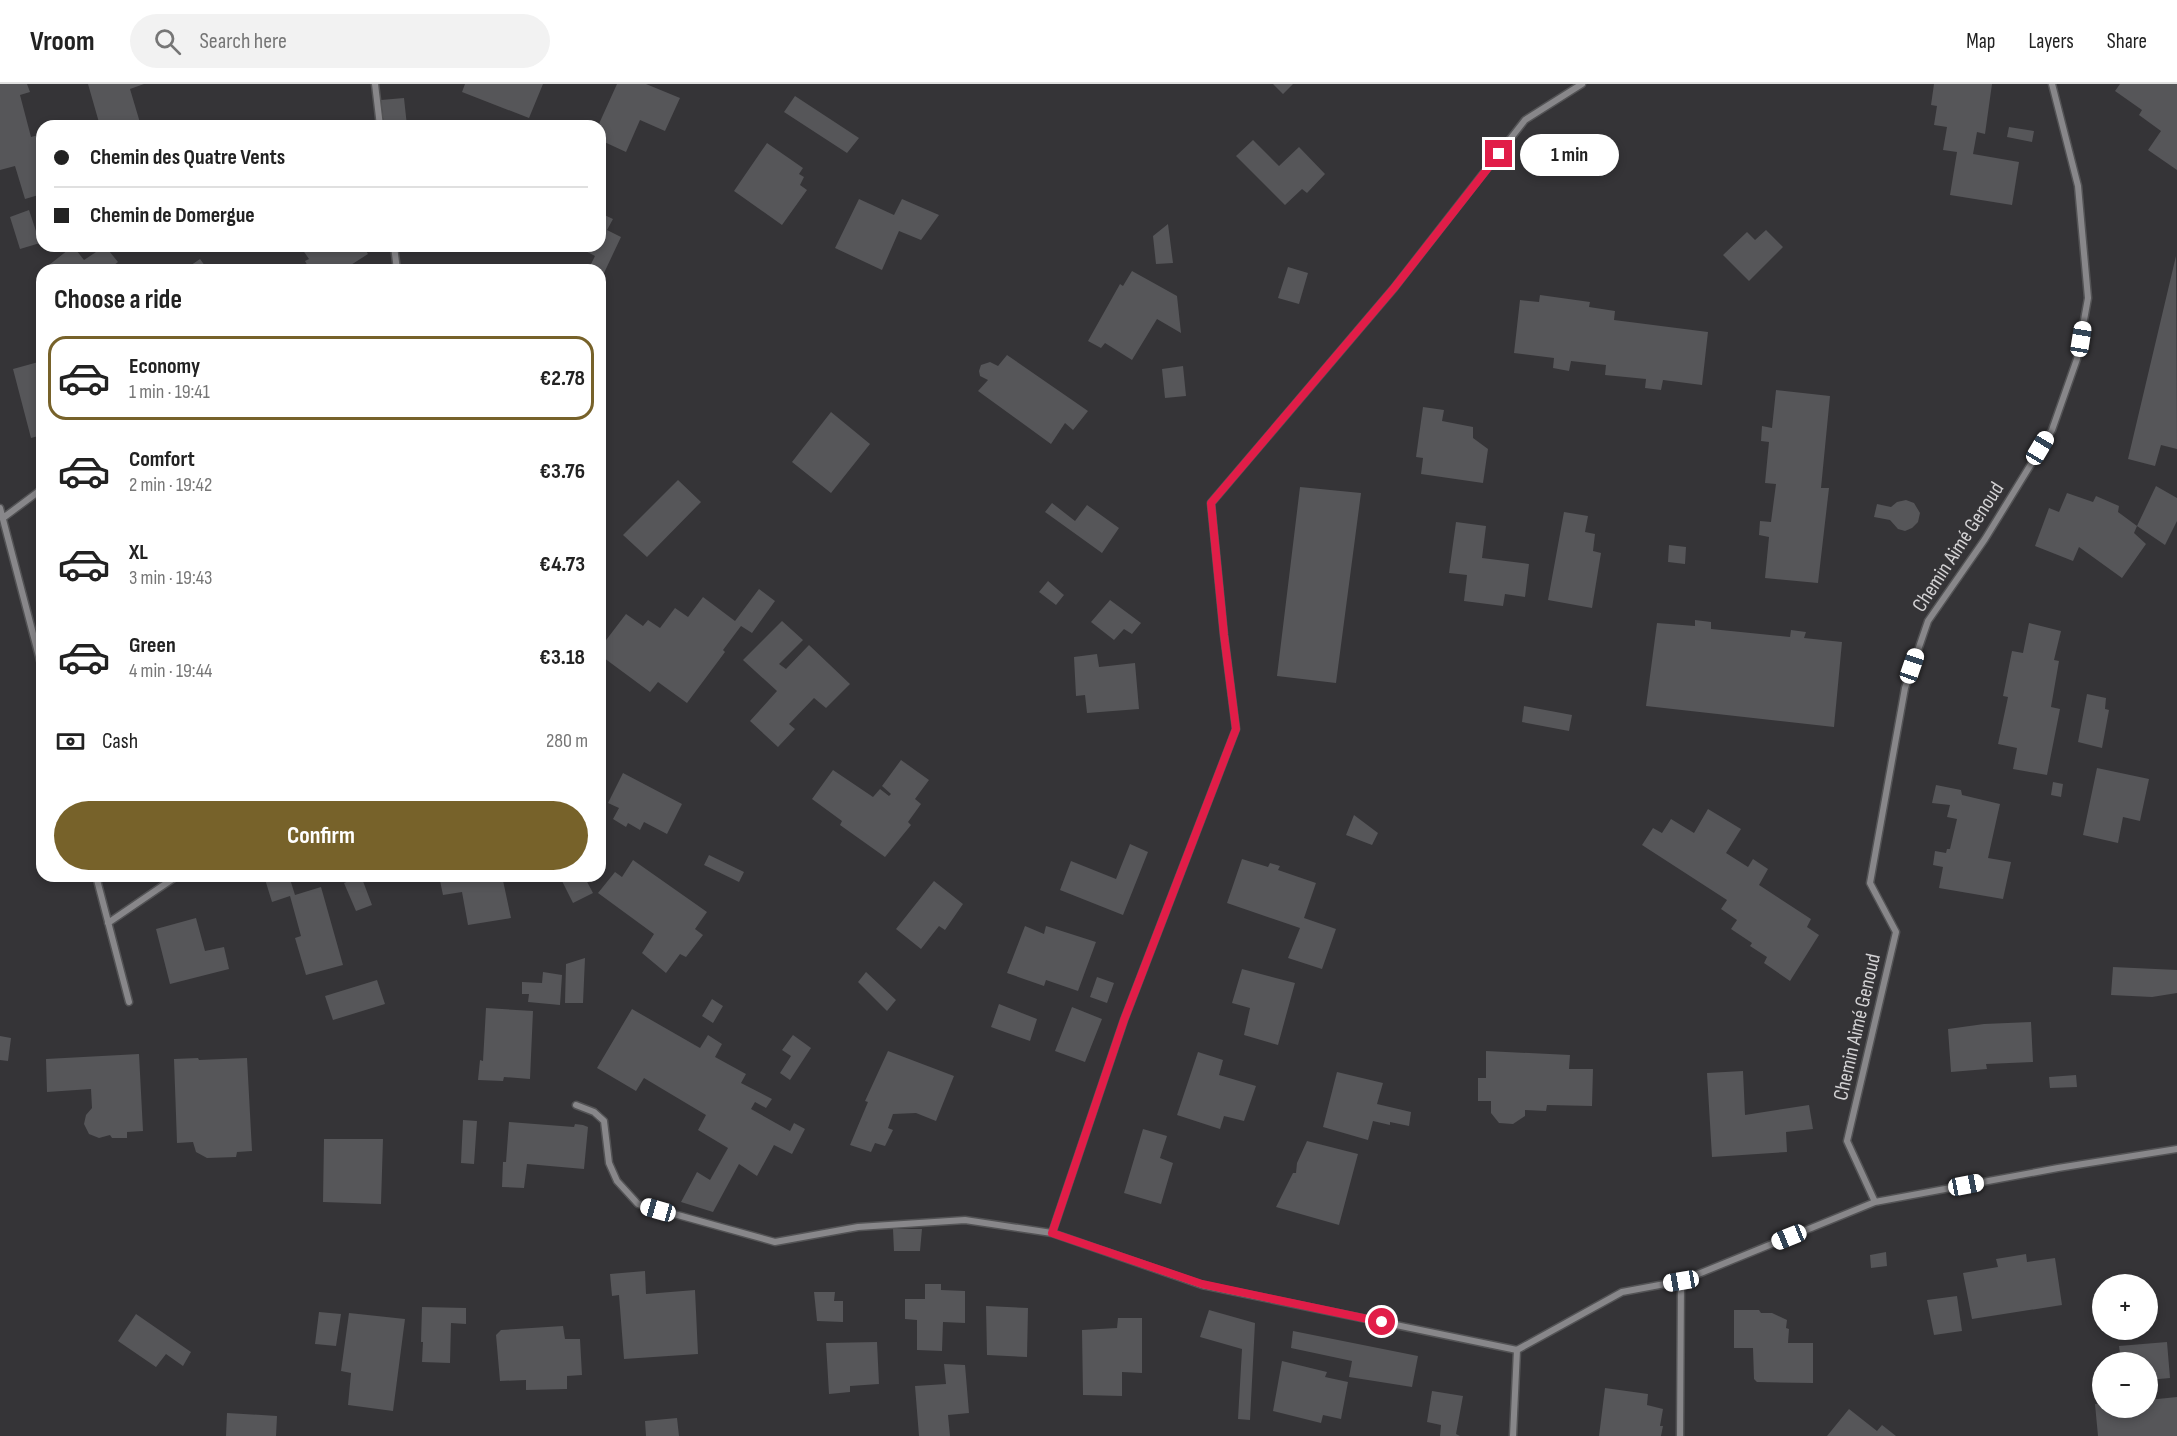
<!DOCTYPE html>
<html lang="en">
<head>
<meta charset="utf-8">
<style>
  body { margin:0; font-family:"Sofia Sans Condensed",sans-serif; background:#f2f2f2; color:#222; height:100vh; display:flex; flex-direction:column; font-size:22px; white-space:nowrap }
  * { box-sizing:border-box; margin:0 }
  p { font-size:20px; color:#767676 }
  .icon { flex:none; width:33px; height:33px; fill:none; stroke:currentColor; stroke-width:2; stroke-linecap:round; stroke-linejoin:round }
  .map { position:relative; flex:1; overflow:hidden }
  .drawer { position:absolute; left:36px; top:180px; width:570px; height:618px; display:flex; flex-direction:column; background:#fff; border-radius:18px; box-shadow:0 3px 9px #0003 }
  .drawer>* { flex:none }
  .guide { position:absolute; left:36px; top:36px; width:570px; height:132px; border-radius:18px; box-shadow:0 3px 9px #0003; display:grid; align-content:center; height:132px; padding:0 18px; background:#fff }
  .tools { position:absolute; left:2092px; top:1190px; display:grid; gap:12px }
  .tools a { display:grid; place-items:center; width:66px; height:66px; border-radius:50%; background:#fff; box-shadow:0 3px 9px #0003; font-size:30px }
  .end { position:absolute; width:27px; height:27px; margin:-14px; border:8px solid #e11d48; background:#fff; box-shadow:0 0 0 3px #fff }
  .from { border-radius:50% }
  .bubble { position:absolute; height:42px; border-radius:21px; background:#fff; box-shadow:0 3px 9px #0003; font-size:20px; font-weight:700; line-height:42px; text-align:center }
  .car { position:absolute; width:18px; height:36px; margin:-18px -9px; border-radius:8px; box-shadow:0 0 4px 2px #0007; background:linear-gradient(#fff 24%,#345 0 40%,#fff 0 76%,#345 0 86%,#fff 0) }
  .guide b { display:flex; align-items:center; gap:21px; height:57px; font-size:22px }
  .guide b+b { border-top:2px solid #e0e0e0 }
  .guide i { width:15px; height:15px; background:#222 }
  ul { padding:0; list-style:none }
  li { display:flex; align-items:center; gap:18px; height:84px; margin:0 12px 9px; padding:0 6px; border:3px solid transparent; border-radius:18px }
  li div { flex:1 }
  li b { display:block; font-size:22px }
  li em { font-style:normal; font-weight:700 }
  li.active { border-color:#77622a }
  li>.icon { width:54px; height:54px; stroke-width:1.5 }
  h2 { padding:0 18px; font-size:27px; line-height:72px }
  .pay { display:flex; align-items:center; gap:15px; height:66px; padding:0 18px; font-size:22px }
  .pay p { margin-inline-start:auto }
  .button { display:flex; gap:12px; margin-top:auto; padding:12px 18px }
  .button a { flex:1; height:69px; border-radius:36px; background:#77622a; color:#fff; font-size:24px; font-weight:700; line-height:69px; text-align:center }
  header { display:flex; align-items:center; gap:36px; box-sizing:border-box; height:84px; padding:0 30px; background:#fff; border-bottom:2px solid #e0e0e0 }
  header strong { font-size:28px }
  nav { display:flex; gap:33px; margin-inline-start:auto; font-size:21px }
  .search { width:420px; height:54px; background:#f2f2f2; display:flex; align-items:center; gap:15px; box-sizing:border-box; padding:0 21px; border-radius:33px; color:#767676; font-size:22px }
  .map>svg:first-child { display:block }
  .building { fill:#565659 }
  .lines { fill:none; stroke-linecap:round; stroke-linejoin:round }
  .minor-casing { stroke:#535355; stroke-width:9 }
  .minor { stroke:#88878a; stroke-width:6 }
  .route { stroke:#e11d48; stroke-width:8 }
  .labels { text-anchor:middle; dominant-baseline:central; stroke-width:4.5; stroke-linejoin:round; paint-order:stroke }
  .street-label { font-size:21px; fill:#d3d2d4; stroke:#353437 }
</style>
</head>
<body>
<header>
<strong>Vroom</strong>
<div class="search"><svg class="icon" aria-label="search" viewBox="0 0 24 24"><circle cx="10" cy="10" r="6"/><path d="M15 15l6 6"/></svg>Search here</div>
<nav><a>Map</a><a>Layers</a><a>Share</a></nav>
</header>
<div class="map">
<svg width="2177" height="1352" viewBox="0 0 2177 1352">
  <rect width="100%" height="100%" fill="#353437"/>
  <path class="building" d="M0,0H27L30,8L20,11L31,53L42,50V110L25,115L15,82L0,86Z
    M88,0H144L130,5L141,42H100Z
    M465,0H543L529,34L462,8Z
    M617,0H646L680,14L665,47L640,36L626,68L600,56V42H598Z
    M1273,0H1293L1283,10Z
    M1934,0H1992L1985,50L1977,48L1973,70L2019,78L2012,121L1950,111L1957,68L1943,66L1947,43L1934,41L1937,22L1931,21Z
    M2120,0H2177V86L2148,66L2161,47L2139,31L2142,26L2115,7Z
    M795,12L859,54L847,69L784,28Z
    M404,14L407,42H384L381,16Z
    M2009,43L2034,47L2032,58L2007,53Z
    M1253,56L1279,82L1299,63L1325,90L1307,109L1302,105L1285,121L1236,72Z
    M767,59L803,84L799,90L804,93L800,101L807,106L782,141L734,107Z
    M859,115L894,131L902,115L939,131L921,156L899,147L882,186L835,164Z
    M29,126L40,159L20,165L10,133Z
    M600,129L613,135L607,146L621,153L604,189L590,182L595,172L576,162H600Z
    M1168,140L1173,179L1156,180L1153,152Z
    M1766,146L1783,163L1749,197L1723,171L1747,148L1755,156Z
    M73,162L84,176L105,162L118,178L108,186H45L44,185Z
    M300,162H363L368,170L343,186H310L305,177L309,175Z
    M2176,172L2177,365L2161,361L2155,382L2128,375Z
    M200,175L208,186H184Z
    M1288,183L1308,189L1299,220L1278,214Z
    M1132,187L1177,212L1181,249L1157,235L1132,276L1105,259L1101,264L1088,257L1120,200L1123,202Z
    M1540,211L1590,218L1589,223L1615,227L1614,236L1708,248L1702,301L1663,296L1661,306L1645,304L1646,295L1605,291L1606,281L1571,277L1569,287L1553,284L1554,274L1514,269L1520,216L1539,218Z
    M1007,271L1088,327L1073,346L1065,339L1051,360L978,307L988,296L980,292L979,287L981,281L990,278L998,282Z
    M42,277V351L31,354L13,285Z
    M1183,282L1186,312L1165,314L1162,285Z
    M1776,306L1830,312L1821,404H1829L1818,499L1765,494L1769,453L1759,451L1760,437L1771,438L1776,400L1765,399L1769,358L1761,357L1762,342L1772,344Z
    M1423,323L1444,326L1442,337L1473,343V354L1488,365L1483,399L1421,390L1423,374L1416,373Z
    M831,328L870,360L831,409L792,378Z
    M678,396L701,418L647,473L623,451Z
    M2156,402L2177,414V437L2165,461L2137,442L2134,449L2146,460L2122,494L2079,463L2073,477L2035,462L2049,424L2059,428L2067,409L2093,418L2096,412L2119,422L2118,428L2137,442Z
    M1300,403L1361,409L1336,599L1277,592Z
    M1906,416L1914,419L1920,429L1918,438L1912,444L1905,447L1898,445L1890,436L1874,433L1877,420L1891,423L1897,418Z
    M1052,419L1075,437L1087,421L1119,444L1102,469L1045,428Z
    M1564,428L1588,432L1585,448L1595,450L1593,467L1601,469L1592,524L1548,516Z
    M1456,438L1486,442L1482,474L1529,480L1525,513L1505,510L1503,522L1464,517L1467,491L1449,489Z
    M1669,461L1686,463L1685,480L1668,478Z
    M1048,497L1064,511L1056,521L1039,508Z
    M759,505L775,517L752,549L741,542L723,566L725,568L687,619L658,598L650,608L600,571V564L626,530L643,542L648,536L660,544L675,524L688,533L703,513L735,537Z
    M1110,516L1141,539L1132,550L1124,545L1114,556L1091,538Z
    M1695,536L1711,538V545L1790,553L1791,546L1806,548L1804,554L1842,558L1834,643L1646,622L1657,539L1695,542Z
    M782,537L803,556L779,580L786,585L809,561L850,600L826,624L814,614L789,640L795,645L778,663L750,637L777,607L743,576Z
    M2029,539L2061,547L2054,576L2059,577L2051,623L2060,625L2047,691L2013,685L2017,664L1998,660L2008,613L2003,612L2012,567L2023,569Z
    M1097,570L1099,583L1135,579L1139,625L1087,629L1085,611L1076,612L1074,573Z
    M2087,610L2106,614L2105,625L2109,626L2102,664L2078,658Z
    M1524,622L1572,631L1569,647L1522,638Z
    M901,676L929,696L915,715L921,720L908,738L911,741L885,773L840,741L842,737L812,715L833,686L873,713L880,705L889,712L891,710L882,702Z
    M2097,684L2149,695L2140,737L2123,733L2118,759L2083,751Z
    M623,689L682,720L667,750L644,738L640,746L628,739L626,743L613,735L619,724L608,719Z
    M2053,698L2063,700L2061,713L2051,711Z
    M1936,701L1961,706L1962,711L2000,720L1988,774L2011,778L2003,815L1939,804L1943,783L1933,781L1935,767L1946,769L1947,765H1950L1957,735L1947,733L1950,721L1932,719Z
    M1708,725L1741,745L1726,769L1748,783L1753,775L1768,785L1759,801L1811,835L1807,843L1819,851L1790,897L1764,879L1767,873L1750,862L1752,859L1731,845L1737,836L1721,825L1727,816L1642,761L1653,744L1662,749L1671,735L1694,749Z
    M1354,731L1378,749L1372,761L1346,751Z
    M1130,760L1148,768L1123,831L1060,806L1071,777L1116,795Z
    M709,771L744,788L739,798L704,781Z
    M1242,775L1268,783L1270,779L1280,782L1278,786L1316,799L1304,834L1336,845L1322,885L1288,874L1300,844L1227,819Z
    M633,776L707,828L695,845L703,851L686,873L680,870L666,889L642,869L654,850L598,809L615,788L622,793Z
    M264,792H289L295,811L321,803L343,881L306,891L295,854L301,852L290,812L272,818Z
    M361,792L372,821L356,827L344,799Z
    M439,792H502L511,834L468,841L462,808L443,811Z
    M563,792H584L593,809L573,819L560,793Z
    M934,797L963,820L945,846L939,842L921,865L896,845Z
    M196,834L205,867L224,863L229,885L170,900L156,845Z
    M1025,842L1044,850L1046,842L1096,858L1078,907L1046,896L1044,902L1007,889Z
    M585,874L583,919H565L566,880Z
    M2113,883L2177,886V909L2152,913L2111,911Z
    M1242,885L1295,899L1278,961L1244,951L1250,924L1232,919Z
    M543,888L562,891L560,921L528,918L529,910H522V898L542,899Z
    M866,888L896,916L887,927L858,898Z
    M1097,893L1114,899L1107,919L1090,913Z
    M377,896L385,920L333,936L325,912Z
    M712,915L723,922L713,939L702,932Z
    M999,920L1037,935L1030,957L991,943Z
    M1072,923L1102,935L1085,978L1055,967Z
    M486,924L533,927L530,995L504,993L503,997L478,996L480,976L483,977Z
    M632,925L700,964L708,951L722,960L715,973L746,990L741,999L772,1015L766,1024L755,1018L751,1025L790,1047L794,1039L805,1045L792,1070L774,1061L757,1092L739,1080L713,1128L681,1118L697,1088L710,1096L728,1064L698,1046L706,1031L644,994L636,1007L597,984Z
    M2031,938L2033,978L1986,980L1987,985L1951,988L1948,945L1984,940Z
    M793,951L811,964L790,996L780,989L791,972L782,966Z
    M0,952L11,954L8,977L0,976Z
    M888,967L954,992L936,1037L916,1029L893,1030L888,1044L893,1046L885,1062L875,1059L871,1068L850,1061L868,1018L865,1017Z
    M1486,967L1570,971L1569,985H1593L1592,1022L1547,1021L1546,1027L1525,1026V1032L1513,1040L1499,1039L1491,1029V1017H1478V994H1486Z
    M1198,968L1223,976L1219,991L1256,1002L1244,1037L1224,1032L1220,1045L1177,1031Z
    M139,970L143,1047L127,1048V1054H112L110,1051L99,1054L89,1050L84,1040L86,1031L92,1024L91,1005L47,1008L46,975Z
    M198,974L199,976L247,974L252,1067L237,1068L236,1073L207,1074L196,1068L193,1058L177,1059L174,975Z
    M1743,987L1745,1031L1809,1021L1813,1045L1786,1048L1787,1068L1712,1073L1707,989Z
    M1337,988L1383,999L1377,1020L1411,1028L1409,1042L1390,1038V1041L1373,1037L1368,1056L1323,1043Z
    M2076,991L2077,1003L2050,1004L2049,993Z
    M463,1036L477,1037L474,1080L461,1079Z
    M509,1038L574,1043L575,1040L583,1041L588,1043L584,1085L527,1080L524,1104L502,1103L503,1078H506Z
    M1143,1045L1167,1052L1160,1074L1173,1079L1161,1120L1124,1109Z
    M324,1055H383L381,1120L323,1118Z
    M1307,1057L1358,1070L1339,1141L1276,1123L1293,1089H1296L1297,1079Z
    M893,1145H922L920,1167H894Z
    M1886,1168L1887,1182L1871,1184L1870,1171Z
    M2026,1170L2027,1178L2055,1174L2062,1221L1972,1235L1963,1189L1998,1183L1996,1175Z
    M645,1187L646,1210L695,1206L698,1270L624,1275L619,1211L612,1212L610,1190Z
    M925,1200H941V1206L965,1207V1239L943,1238L942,1267L917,1266V1236L905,1235V1215H925Z
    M814,1208H835L834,1217H843V1238L817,1237Z
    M1957,1212L1962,1247L1934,1251L1927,1216Z
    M986,1222L1028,1224L1027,1273L987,1271Z
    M422,1223L466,1224V1240L451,1239L450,1279L422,1278L423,1258H421Z
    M1209,1226L1255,1239L1250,1336L1238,1335L1242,1265L1200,1253Z
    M1734,1226H1759L1761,1229H1772L1787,1236L1786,1244L1789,1245L1788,1259H1813V1299L1757,1298L1754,1295L1753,1264H1734Z
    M319,1228L341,1230L336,1262L315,1260Z
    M349,1229L405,1235L393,1327L348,1321L351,1289L341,1287Z
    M136,1230L191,1268L183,1282L166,1270L156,1283L118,1257Z
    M1118,1234H1142V1289L1122,1288V1312L1083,1311L1082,1246L1117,1244Z
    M563,1242L565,1255H580L582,1291L567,1292V1305L526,1306V1296L500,1297L496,1251L501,1246Z
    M1293,1247L1418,1272L1412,1303L1349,1293L1352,1277L1291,1264Z
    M877,1258L879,1300L850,1302V1308L829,1310L826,1259Z
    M2167,1258L2170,1294L2148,1296V1278H2121L2119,1262Z
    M1282,1277L1327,1288L1325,1293L1348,1298L1341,1335L1323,1331L1321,1339L1273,1327Z
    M944,1280L965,1281L969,1329L948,1331L950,1352H919L915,1302L946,1300Z
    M1605,1304L1648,1310L1647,1321L1663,1325L1660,1342H1663L1661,1352H1599Z
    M1432,1307L1463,1312L1456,1350L1460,1352H1440L1441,1341L1427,1338Z
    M2177,1313V1352H2098L2095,1320H2103V1323H2148V1316Z
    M1849,1325L1877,1347L1882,1341L1896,1352H1827Z
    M227,1329L277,1332L276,1352H226Z
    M677,1334L679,1352H646L645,1337Z"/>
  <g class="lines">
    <g class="minor-casing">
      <path id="minor" d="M375,0L380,42
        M394,162L397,186
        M0,424L42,584
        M3,434L42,405
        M96,792L129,918
        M108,839L177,792
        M576,1021L594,1028L604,1037L609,1079L617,1097L638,1120L775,1158L858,1143L965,1136L1052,1149L1202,1201L1517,1266
        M1875,1118L1847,1057L1896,848L1870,799L1905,604L1928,537L1985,455L2052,346L2077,275L2088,214L2078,102L2052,0
        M1052,1149L1124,936L1236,645L1224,551L1211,419L1394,204L1525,36L1582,0
        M1517,1266L1622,1208L1681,1197L1875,1118L2058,1084L2177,1065
        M1513,1352L1517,1266
        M1680,1352L1681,1197"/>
    </g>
    <use href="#minor" class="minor"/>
  </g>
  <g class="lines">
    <path class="route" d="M1382,1238L1202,1200L1052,1149L1124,936L1236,645L1224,551L1211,419L1394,204L1499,70"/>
  </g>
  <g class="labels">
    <g class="street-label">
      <text transform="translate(1958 463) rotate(-57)">Chemin Aimé Genoud</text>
      <text transform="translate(1857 943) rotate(-77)">Chemin Aimé Genoud</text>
    </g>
  </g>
</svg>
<div class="tools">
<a>+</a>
<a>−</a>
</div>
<i class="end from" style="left:1382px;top:1238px"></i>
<i class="end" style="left:1499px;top:70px"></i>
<div class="bubble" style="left:1520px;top:50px;width:99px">1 min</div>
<i class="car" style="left:2081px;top:255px;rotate:9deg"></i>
<i class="car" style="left:2040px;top:364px;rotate:31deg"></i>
<i class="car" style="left:1912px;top:582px;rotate:19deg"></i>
<i class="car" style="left:1966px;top:1101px;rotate:79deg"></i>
<i class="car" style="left:658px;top:1126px;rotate:286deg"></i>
<i class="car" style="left:1789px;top:1153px;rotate:248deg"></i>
<i class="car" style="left:1681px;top:1197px;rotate:260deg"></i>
<div class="guide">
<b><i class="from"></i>Chemin des Quatre Vents</b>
<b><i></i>Chemin de Domergue</b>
</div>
<section class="drawer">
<h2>Choose a ride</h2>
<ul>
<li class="active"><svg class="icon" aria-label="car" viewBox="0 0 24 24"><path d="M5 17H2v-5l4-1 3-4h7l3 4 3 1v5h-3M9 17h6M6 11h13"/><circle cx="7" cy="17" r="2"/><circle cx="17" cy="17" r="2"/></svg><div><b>Economy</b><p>1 min · 19:41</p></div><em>€2.78</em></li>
<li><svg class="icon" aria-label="car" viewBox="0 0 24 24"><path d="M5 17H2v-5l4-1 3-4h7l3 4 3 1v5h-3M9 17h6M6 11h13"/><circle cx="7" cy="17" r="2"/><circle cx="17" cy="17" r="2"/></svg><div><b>Comfort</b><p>2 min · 19:42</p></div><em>€3.76</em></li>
<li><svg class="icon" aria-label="car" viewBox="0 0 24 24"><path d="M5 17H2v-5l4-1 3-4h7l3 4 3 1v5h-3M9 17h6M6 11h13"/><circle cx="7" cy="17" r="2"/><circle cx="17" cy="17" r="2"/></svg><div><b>XL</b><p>3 min · 19:43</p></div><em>€4.73</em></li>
<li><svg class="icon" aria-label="car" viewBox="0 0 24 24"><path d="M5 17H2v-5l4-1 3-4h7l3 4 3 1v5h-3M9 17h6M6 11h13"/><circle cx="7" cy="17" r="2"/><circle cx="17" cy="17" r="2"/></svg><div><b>Green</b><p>4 min · 19:44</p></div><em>€3.18</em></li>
</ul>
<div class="pay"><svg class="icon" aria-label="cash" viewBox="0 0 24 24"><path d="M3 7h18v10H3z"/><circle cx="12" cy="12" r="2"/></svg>Cash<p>280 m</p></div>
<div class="button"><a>Confirm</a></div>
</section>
</div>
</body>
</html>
